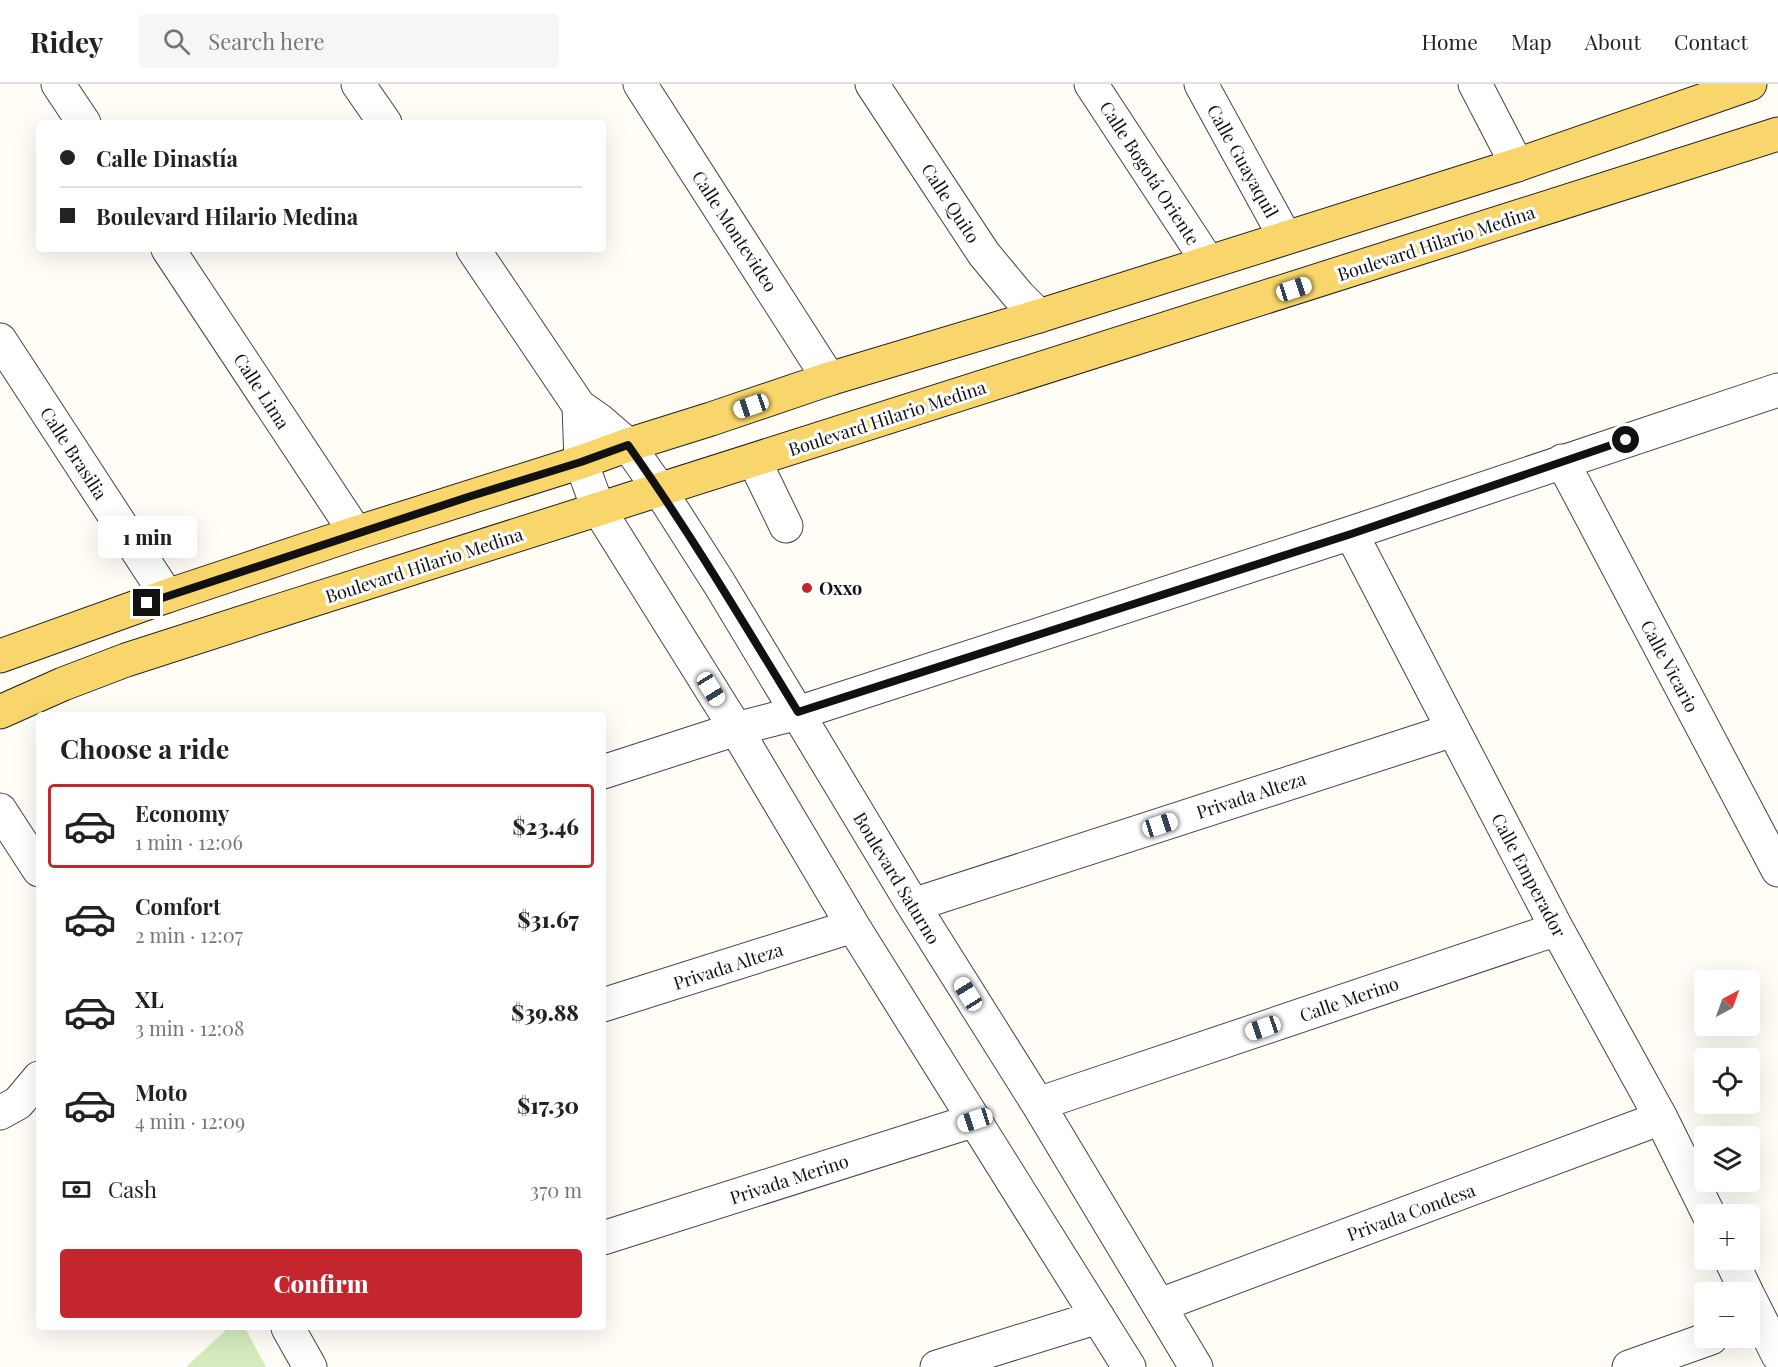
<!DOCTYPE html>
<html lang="en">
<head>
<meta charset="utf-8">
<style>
  body { margin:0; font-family:"Playfair Display",serif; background:#f6f6f6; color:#222; height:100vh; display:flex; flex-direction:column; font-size:22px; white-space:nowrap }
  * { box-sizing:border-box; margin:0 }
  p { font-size:20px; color:#767676 }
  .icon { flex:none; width:33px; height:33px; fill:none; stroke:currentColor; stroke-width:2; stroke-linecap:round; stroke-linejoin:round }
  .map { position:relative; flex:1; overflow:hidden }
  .panel { position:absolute; left:36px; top:628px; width:570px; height:618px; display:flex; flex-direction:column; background:#fff; border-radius:6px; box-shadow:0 6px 24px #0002 }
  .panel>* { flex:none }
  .hud { position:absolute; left:36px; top:36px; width:570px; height:132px; border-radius:6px; box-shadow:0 6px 24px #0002; display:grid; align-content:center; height:132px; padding:0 24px; background:#fff }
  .needle { width:39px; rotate:41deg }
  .controls { position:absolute; left:1694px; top:886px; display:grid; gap:12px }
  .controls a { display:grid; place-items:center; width:66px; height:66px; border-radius:6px; background:#fff; box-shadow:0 6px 24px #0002; font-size:30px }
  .end { position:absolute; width:27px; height:27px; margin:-14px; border:8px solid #111; background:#fff; box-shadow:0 0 0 3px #fff }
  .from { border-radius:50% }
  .bubble { position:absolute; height:42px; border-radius:6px; background:#fff; box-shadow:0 6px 24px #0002; font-size:20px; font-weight:800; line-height:42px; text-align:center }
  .car { position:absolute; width:18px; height:36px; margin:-18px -9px; border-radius:8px; box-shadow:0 0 4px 2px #0007; background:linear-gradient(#fff 24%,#345 0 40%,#fff 0 76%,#345 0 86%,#fff 0) }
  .hud b { display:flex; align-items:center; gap:21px; height:57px; font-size:22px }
  .hud b+b { border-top:2px solid #e0e0e0 }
  .hud i { width:15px; height:15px; background:#222 }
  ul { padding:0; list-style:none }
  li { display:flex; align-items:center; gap:18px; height:84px; margin:0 12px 9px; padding:0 12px; border:3px solid transparent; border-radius:6px }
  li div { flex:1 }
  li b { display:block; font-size:22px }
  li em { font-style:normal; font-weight:800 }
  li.active { border-color:#c4262e }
  li>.icon { width:54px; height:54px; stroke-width:1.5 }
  h2 { padding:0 24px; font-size:27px; line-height:72px }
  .pay { display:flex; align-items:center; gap:15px; height:66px; padding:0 24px; font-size:22px }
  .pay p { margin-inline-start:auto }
  .primary-button { display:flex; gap:12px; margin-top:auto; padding:12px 24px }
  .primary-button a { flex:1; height:69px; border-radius:6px; background:#c4262e; color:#fff; font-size:24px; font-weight:800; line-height:69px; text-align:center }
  header { display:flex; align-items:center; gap:36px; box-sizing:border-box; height:84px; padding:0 30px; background:#fff; border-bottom:2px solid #e0e0e0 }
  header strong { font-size:28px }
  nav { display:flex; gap:33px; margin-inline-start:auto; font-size:21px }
  .search { width:420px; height:54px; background:#f6f6f6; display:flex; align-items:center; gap:15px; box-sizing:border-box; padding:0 21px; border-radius:6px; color:#767676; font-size:22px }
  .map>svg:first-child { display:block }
  .green { fill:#d5ebbd }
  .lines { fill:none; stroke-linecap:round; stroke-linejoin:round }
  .minor-casing { stroke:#444; stroke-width:35 }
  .major-casing { stroke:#222; stroke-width:35 }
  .minor { stroke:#fff; stroke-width:33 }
  .major { stroke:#f9d66b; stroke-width:33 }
  .route { stroke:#111; stroke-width:8 }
  .poi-dot { fill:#c4262e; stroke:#fff; stroke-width:2 }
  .labels { text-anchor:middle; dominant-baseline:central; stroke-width:6; stroke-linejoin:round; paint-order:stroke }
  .street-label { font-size:18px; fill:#111; stroke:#fff }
  .poi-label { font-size:18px; font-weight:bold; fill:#111; stroke:#fff; text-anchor:start }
</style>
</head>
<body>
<header>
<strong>Ridey</strong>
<div class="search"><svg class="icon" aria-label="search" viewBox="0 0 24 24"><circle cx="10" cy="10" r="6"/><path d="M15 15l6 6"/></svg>Search here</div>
<nav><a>Home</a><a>Map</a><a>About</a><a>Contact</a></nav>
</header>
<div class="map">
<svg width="1778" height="1283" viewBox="0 0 1778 1283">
  <rect width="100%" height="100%" fill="#fffdf5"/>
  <path class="green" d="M228,1244H245L266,1283H186Z"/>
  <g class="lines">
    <g class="minor-casing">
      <path id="minor" d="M58,0L84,39
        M358,0L385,39
        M640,0L829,295
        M872,0L984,170L1018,211L1039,232
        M1091,0L1208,178
        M1201,0L1285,153
        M1475,0L1517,81
        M168,165L356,449
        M473,165L579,322L599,336L628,361L659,405L719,499L913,821L1038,1020L1196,1283
        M0,256L167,512
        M579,322L581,378L598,424L736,645L853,842L1129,1283
        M754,376L786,442
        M1562,377L1778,786
        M1351,449L1557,845L1661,1034L1709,1131
        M603,688L736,645L798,629L1351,449L1778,306
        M0,726L39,786
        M913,821L1453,646
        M603,921L853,842
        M1038,1020L1557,845
        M0,1029L18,1019L39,994
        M603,1154L975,1036
        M1731,1176L1747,1209
        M1749,1213L1778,1271
        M1160,1221L1661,1034
        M288,1244L310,1283
        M937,1283L1098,1233
        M1629,1283L1711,1254"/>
    </g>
    <g class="major-casing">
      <path id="major" d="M0,572L167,512L356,449L581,378L628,361L711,335L829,295L1039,232L1517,81L1750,0
        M0,628L63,600L126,576C676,398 1228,226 1778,50"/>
    </g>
    <use href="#minor" class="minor"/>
    <use href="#major" class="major"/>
  </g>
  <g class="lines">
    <path class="route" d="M147,519L468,413L581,378L628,361C689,447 743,538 798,628L1351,450L1626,356"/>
  </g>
  <circle class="poi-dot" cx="807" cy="504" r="6"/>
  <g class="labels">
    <g class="street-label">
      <text transform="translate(1243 77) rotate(61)">Calle Guayaquil</text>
      <text transform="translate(1150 89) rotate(57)">Calle Bogotá Oriente</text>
      <text transform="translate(951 119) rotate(57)">Calle Quito</text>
      <text transform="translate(735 147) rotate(57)">Calle Montevideo</text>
      <text transform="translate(1436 159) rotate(-18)">Boulevard Hilario Medina</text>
      <text transform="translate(262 307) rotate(57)">Calle Lima</text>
      <text transform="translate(887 334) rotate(-18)">Boulevard Hilario Medina</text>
      <text transform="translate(74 369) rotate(57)">Calle Brasilia</text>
      <text transform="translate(424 481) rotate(-18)">Boulevard Hilario Medina</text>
      <text transform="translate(1670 582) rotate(62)">Calle Vicario</text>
      <text transform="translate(1251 711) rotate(-18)">Privada Alteza</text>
      <text transform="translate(1529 791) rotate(62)">Calle Emperador</text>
      <text transform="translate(897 794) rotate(59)">Boulevard Saturno</text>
      <text transform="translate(728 882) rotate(-18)">Privada Alteza</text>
      <text transform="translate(1349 915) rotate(-19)">Calle Merino</text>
      <text transform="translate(789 1095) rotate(-18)">Privada Merino</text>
      <text transform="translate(1411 1128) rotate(-20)">Privada Condesa</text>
    </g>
    <g class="poi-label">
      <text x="819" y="504">Oxxo</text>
    </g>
  </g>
</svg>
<div class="controls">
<a><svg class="needle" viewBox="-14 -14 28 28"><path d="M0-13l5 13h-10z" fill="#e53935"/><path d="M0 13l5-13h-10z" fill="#767676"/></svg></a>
<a><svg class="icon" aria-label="locate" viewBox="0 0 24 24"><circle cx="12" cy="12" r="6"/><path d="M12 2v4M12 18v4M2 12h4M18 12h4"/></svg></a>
<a><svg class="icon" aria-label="layers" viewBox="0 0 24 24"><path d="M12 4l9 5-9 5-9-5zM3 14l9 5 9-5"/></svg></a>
<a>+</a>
<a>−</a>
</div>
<i class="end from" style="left:1626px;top:356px"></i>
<i class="end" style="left:147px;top:519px"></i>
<div class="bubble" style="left:98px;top:432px;width:99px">1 min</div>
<i class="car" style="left:1294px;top:205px;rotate:72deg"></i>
<i class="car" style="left:751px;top:322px;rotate:251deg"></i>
<i class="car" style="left:711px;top:605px;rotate:148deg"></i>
<i class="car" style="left:1160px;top:741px;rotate:72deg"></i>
<i class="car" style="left:968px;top:910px;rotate:328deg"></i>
<i class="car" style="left:1263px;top:944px;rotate:251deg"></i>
<i class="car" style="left:975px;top:1036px;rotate:252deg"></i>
<div class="hud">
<b><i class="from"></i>Calle Dinastía</b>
<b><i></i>Boulevard Hilario Medina</b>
</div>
<section class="panel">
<h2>Choose a ride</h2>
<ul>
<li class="active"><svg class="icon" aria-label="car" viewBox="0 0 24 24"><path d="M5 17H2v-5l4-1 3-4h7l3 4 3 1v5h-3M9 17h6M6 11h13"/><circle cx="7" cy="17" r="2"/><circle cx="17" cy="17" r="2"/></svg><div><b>Economy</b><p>1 min · 12:06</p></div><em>$23.46</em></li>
<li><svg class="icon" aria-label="car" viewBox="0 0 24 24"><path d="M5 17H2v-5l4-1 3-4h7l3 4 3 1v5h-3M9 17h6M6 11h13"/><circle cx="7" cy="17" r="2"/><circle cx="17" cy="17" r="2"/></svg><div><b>Comfort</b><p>2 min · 12:07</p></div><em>$31.67</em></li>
<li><svg class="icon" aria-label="car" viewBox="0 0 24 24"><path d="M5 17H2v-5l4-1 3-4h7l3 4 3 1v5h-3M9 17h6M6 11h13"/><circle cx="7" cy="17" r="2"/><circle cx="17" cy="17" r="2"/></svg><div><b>XL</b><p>3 min · 12:08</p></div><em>$39.88</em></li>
<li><svg class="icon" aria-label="car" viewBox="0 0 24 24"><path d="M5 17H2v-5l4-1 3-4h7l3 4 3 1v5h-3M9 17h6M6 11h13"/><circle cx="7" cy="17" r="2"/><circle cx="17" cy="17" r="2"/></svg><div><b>Moto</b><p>4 min · 12:09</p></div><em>$17.30</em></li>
</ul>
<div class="pay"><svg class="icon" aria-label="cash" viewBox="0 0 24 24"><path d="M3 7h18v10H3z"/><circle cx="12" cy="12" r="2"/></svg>Cash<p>370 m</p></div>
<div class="primary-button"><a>Confirm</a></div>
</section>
</div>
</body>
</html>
